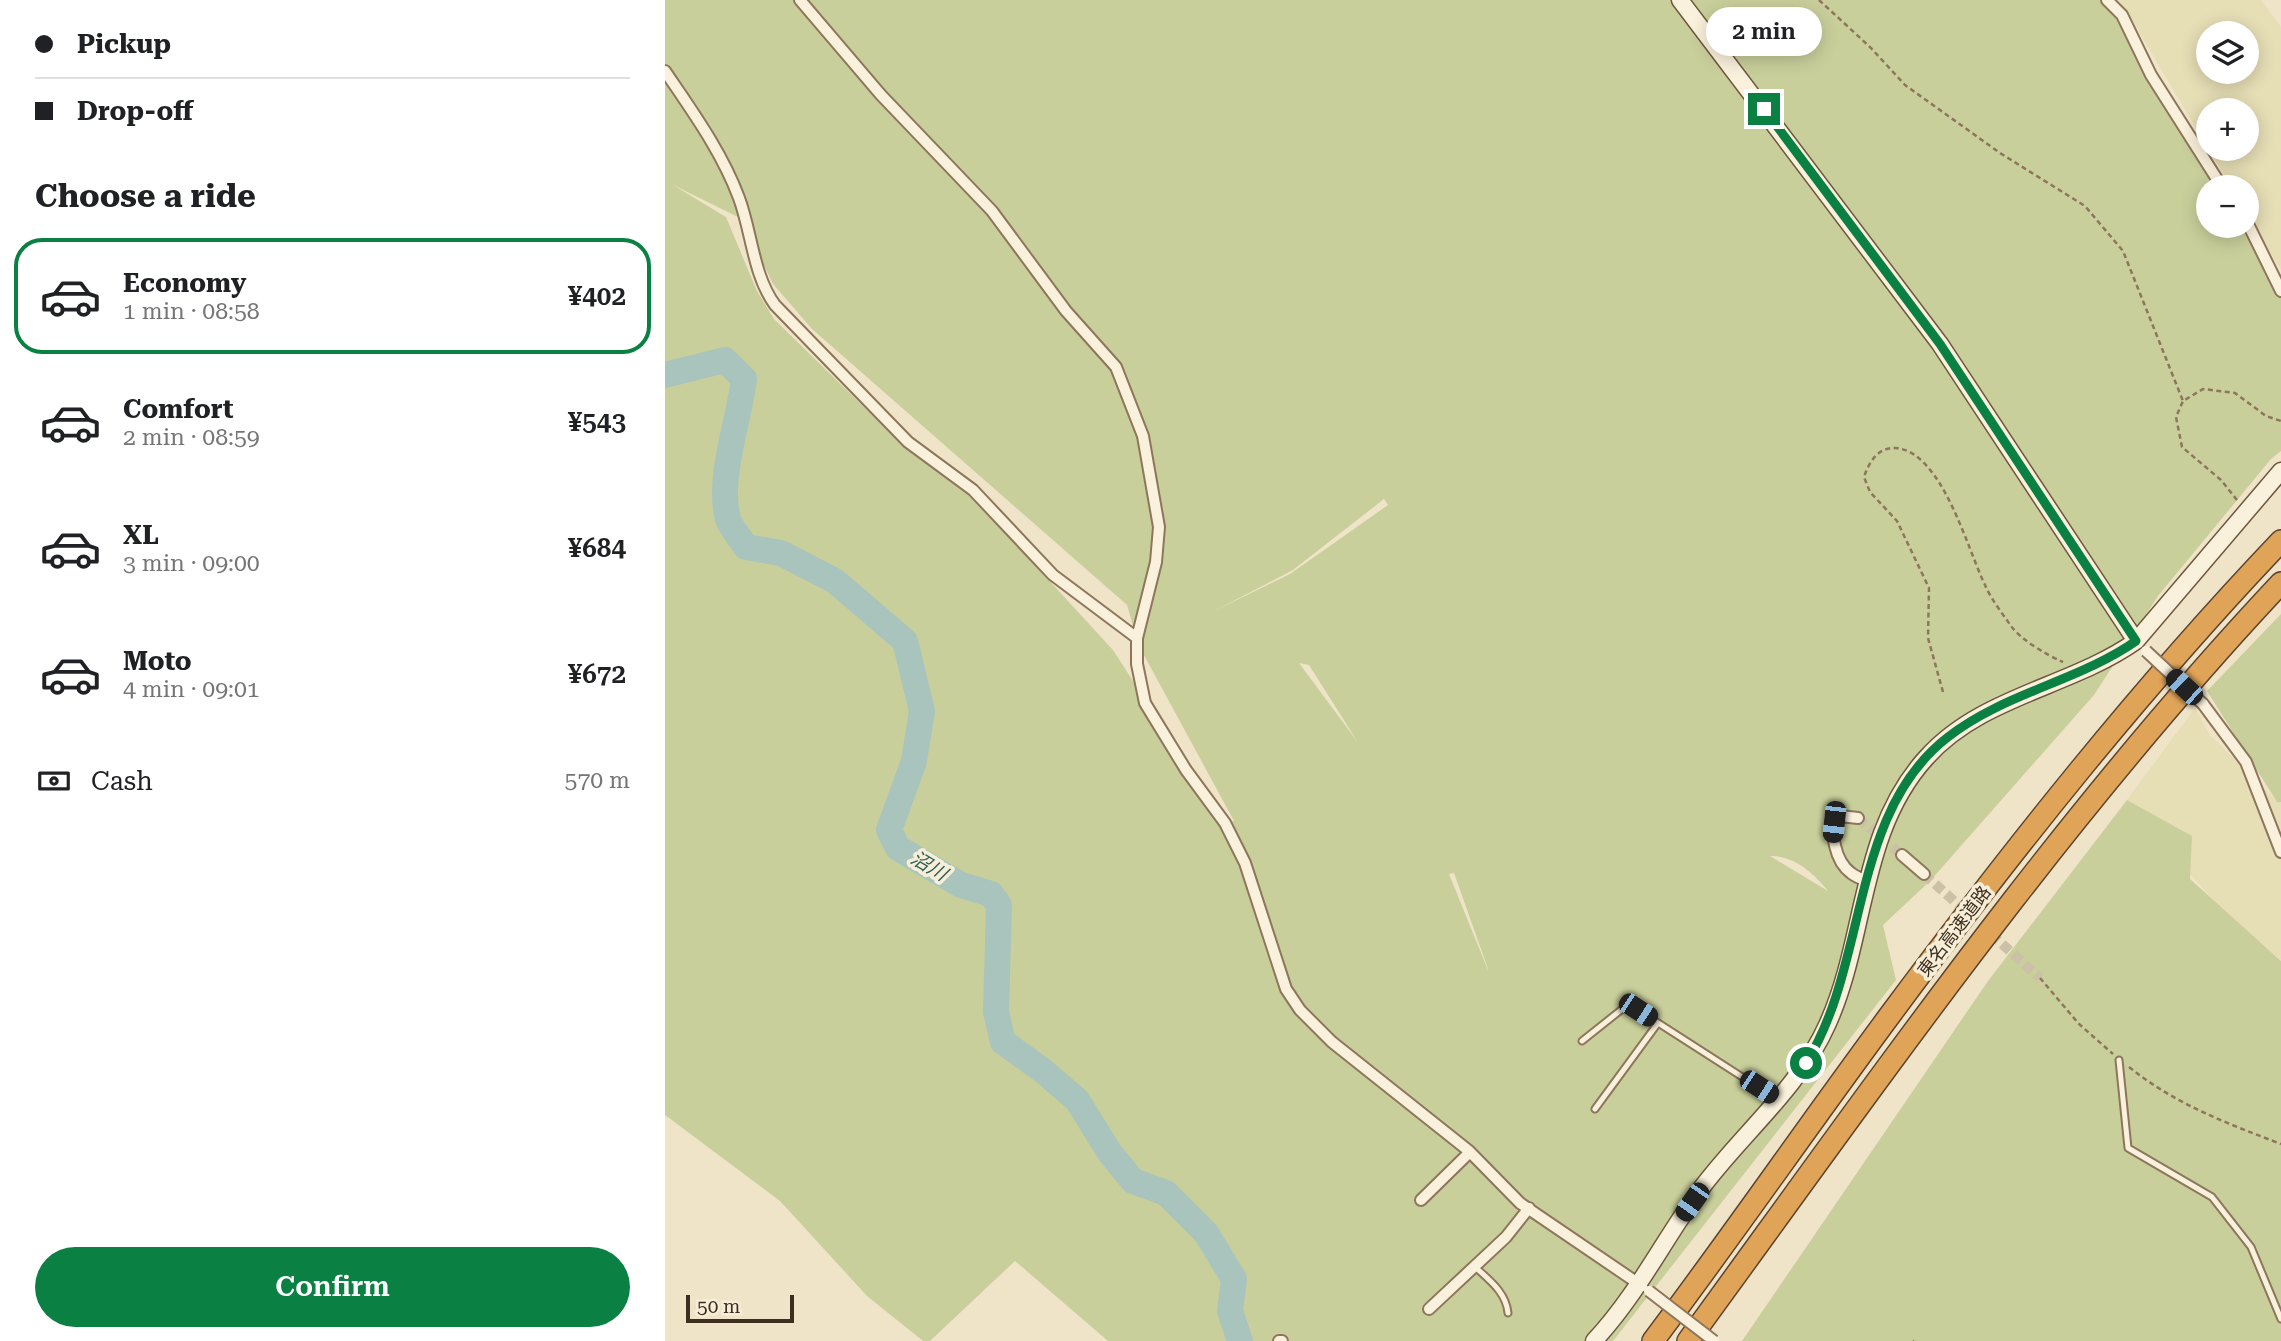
<!DOCTYPE html>
<html lang="en">
<head>
<meta charset="utf-8">
<style>
  body { margin:0; font-family:"Roboto Serif","Noto Sans JP",serif; background:#f6f6f6; color:#202124; height:100vh; display:flex; flex-direction:column; font-size:26px; white-space:nowrap }
  * { box-sizing:border-box; margin:0 }
  p { font-size:23px; color:#757577 }
  .icon { flex:none; width:38px; height:38px; fill:none; stroke:currentColor; stroke-width:2; stroke-linecap:round; stroke-linejoin:round }
  .map { position:relative; flex:1; overflow:hidden }
  .sheet { display:flex; flex-direction:column; background:#fff; width:665px }
  .sheet>* { flex:none }
  .guide { display:grid; align-content:center; height:154px; padding:0 35px; background:#fff }
  .tools { position:absolute; left:1531px; top:21px; display:grid; gap:14px }
  .tools a { display:grid; place-items:center; width:63px; height:63px; border-radius:50%; background:#fff; box-shadow:0 4px 18px #0003; font-size:35px }
  .scale { position:absolute; left:21px; bottom:18px; width:108px; box-sizing:border-box; padding-left:7px; border:4px solid #3d2e20; border-top:0; font-size:19px; line-height:24px; white-space:nowrap; color:#3d2e20; -webkit-text-stroke:5px #f7eed8; paint-order:stroke }
  .end { position:absolute; width:32px; height:32px; margin:-16px; border:9px solid #0b8043; background:#fff; box-shadow:0 0 0 4px #fff }
  .from { border-radius:50% }
  .bubble { position:absolute; height:49px; border-radius:24px; background:#fff; box-shadow:0 4px 18px #0003; font-size:23px; font-weight:600; line-height:49px; text-align:center }
  .car { position:absolute; width:21px; height:42px; margin:-21px -10px; border-radius:9px; box-shadow:0 0 5px 2px #0007; background:linear-gradient(#222 24%,#8ab4d8 0 40%,#222 0 76%,#8ab4d8 0 86%,#222 0) }
  .guide b { display:flex; align-items:center; gap:24px; height:66px; font-size:26px }
  .guide b+b { border-top:2px solid #e0e0e0 }
  .guide i { width:18px; height:18px; background:#202124 }
  ul { padding:0; list-style:none }
  li { display:flex; align-items:center; gap:21px; height:116px; margin:0 14px 10px; padding:0 21px; border:4px solid transparent; border-radius:28px }
  li div { flex:1 }
  li b { display:block; font-size:26px }
  li em { font-style:normal; font-weight:600 }
  li.selected { border-color:#0b8043 }
  li>.icon { width:63px; height:63px; stroke-width:1.5 }
  h2 { padding:0 35px; font-size:32px; line-height:84px }
  .pay { display:flex; align-items:center; gap:18px; height:77px; padding:0 35px; font-size:26px }
  .pay p { margin-inline-start:auto }
  .action { display:flex; gap:14px; margin-top:auto; padding:14px 35px }
  .action a { flex:1; height:80px; border-radius:42px; background:#0b8043; color:#fff; font-size:28px; font-weight:600; line-height:80px; text-align:center }
  main { display:flex; flex:1; min-height:0 }
  .map>svg:first-child { display:block }
  .farmland { fill:#e6deb5; fill-rule:evenodd }
  .green { fill:#c9cf9b; fill-rule:evenodd }
  .lines { fill:none; stroke-linecap:round; stroke-linejoin:round }
  .river { stroke:#a9c4bc; stroke-width:26 }
  .street-tunnel { stroke:#ccc0a6; stroke-width:10; stroke-dasharray:10 5; stroke-linecap:butt }
  .lane-casing { stroke:#8d765c; stroke-width:9 }
  .street-casing { stroke:#8d765c; stroke-width:14 }
  .secondary-casing { stroke:#6f573f; stroke-width:19 }
  .highway-casing { stroke:#5b4430; stroke-width:24 }
  .path { stroke:#8d765c; stroke-width:2.5; stroke-dasharray:5 3.5; stroke-linecap:butt }
  .lane { stroke:#faf1dc; stroke-width:5 }
  .street { stroke:#faf1dc; stroke-width:10 }
  .secondary { stroke:#faf1dc; stroke-width:16 }
  .highway { stroke:#e0a458; stroke-width:21 }
  .street-bridge-casing { stroke:#8d765c; stroke-width:14; stroke-linecap:butt }
  .street-bridge { stroke:#faf1dc; stroke-width:10 }
  .route { stroke:#0b8043; stroke-width:9 }
  .labels { text-anchor:middle; dominant-baseline:central; stroke-width:7; stroke-linejoin:round; paint-order:stroke }
  .street-label { font-size:18px; fill:#3d2e20; stroke:#f7eed8 }
  .water-label { font-size:19px; font-style:italic; fill:#2f5d5a; stroke:#f7eed8 }
</style>
</head>
<body>
<main>
<section class="sheet">
<div class="guide">
<b><i class="from"></i>Pickup</b>
<b><i></i>Drop-off</b>
</div>
<h2>Choose a ride</h2>
<ul>
<li class="selected"><svg class="icon" aria-label="car" viewBox="0 0 24 24"><path d="M5 17H2v-5l4-1 3-4h7l3 4 3 1v5h-3M9 17h6M6 11h13"/><circle cx="7" cy="17" r="2"/><circle cx="17" cy="17" r="2"/></svg><div><b>Economy</b><p>1 min · 08:58</p></div><em>¥402</em></li>
<li><svg class="icon" aria-label="car" viewBox="0 0 24 24"><path d="M5 17H2v-5l4-1 3-4h7l3 4 3 1v5h-3M9 17h6M6 11h13"/><circle cx="7" cy="17" r="2"/><circle cx="17" cy="17" r="2"/></svg><div><b>Comfort</b><p>2 min · 08:59</p></div><em>¥543</em></li>
<li><svg class="icon" aria-label="car" viewBox="0 0 24 24"><path d="M5 17H2v-5l4-1 3-4h7l3 4 3 1v5h-3M9 17h6M6 11h13"/><circle cx="7" cy="17" r="2"/><circle cx="17" cy="17" r="2"/></svg><div><b>XL</b><p>3 min · 09:00</p></div><em>¥684</em></li>
<li><svg class="icon" aria-label="car" viewBox="0 0 24 24"><path d="M5 17H2v-5l4-1 3-4h7l3 4 3 1v5h-3M9 17h6M6 11h13"/><circle cx="7" cy="17" r="2"/><circle cx="17" cy="17" r="2"/></svg><div><b>Moto</b><p>4 min · 09:01</p></div><em>¥672</em></li>
</ul>
<div class="pay"><svg class="icon" aria-label="cash" viewBox="0 0 24 24"><path d="M3 7h18v10H3z"/><circle cx="12" cy="12" r="2"/></svg>Cash<p>570 m</p></div>
<div class="action"><a>Confirm</a></div>
</section>
<div class="map">
<svg width="1616" height="1341" viewBox="0 0 1616 1341">
  <rect width="100%" height="100%" fill="#f0e4c8"/>
  <path class="farmland" d="M1448,0H1596L1616,27V270L1582,213V187H1566L1464,15ZM1544,33H1582V72H1544ZM1544,110H1582V149H1544Z
    M1530,708L1545,735L1612,801L1616,802V960L1554,906L1525,874L1527,836L1462,800Z"/>
  <path class="green" d="M0,0H1439L1465,32L1555,187H1544V226H1577L1616,294V451L1606,459L1493,596L1429,695L1265,881L1218,925L1231,980L948,1341H443L350,1261L265,1341H258L202,1296L115,1201L0,1115ZM8,185L77,219L108,284L147,329L462,605L474,646L569,821L560,823L448,650L312,502L243,450L109,319L92,291L61,217ZM719,499L723,505L625,574L549,611L628,570ZM634,663L644,665L692,741ZM1105,856C1128,855 1149,873 1163,891ZM789,873L823,969V970L784,874Z
    M1616,614V802H1612L1542,691Z
    M1462,800L1527,836L1525,879L1616,961V1341H1077L1323,981Z"/>
  <g class="lines">
    <path class="river" d="M0,375L60,360L79,379C74,421 52,479 63,519C66,528 76,539 81,547L116,553L170,581L240,641L257,711L249,761L224,830L233,848L296,885L326,894L334,905L331,1012L338,1042L377,1070L412,1100L445,1153L468,1181L501,1193L541,1233L569,1279L565,1311L575,1341"/>
    <path class="street-tunnel" d="M1193,818L1237,855
      M1259,874L1375,978"/>
    <g class="lane-casing">
      <path id="lane" d="M917,1041L961,1006L973,1010L1110,1098
        M1454,1060L1463,1148L1547,1197L1586,1247L1616,1319
        M930,1109L993,1023
        M809,1266C824,1280 841,1292 843,1313"/>
    </g>
    <g class="street-casing">
      <path id="street" d="M135,0L216,95L327,211L401,311L451,367L478,436L494,527L491,562L472,638V664L480,703L521,770L560,823L580,863L621,989L635,1010L667,1042L804,1151L855,1203L977,1286
        M1442,0L1457,15L1486,75L1557,187
        M0,71C27,111 57,152 74,198C87,233 88,275 110,305L243,442L308,490L388,575L472,638
        M1582,222L1616,291
        M1538,704L1581,762L1616,852
        M1193,818L1175,816C1162,830 1171,862 1186,873C1191,877 1197,879 1202,881
        M1237,855L1259,874
        M756,1200L805,1152
        M764,1309L841,1237L864,1208
        M614,1341H617"/>
    </g>
    <g class="secondary-casing">
      <path id="secondary" d="M1015,0L1275,344L1471,641
        M929,1341C972,1295 998,1241 1035,1190C1077,1133 1134,1089 1163,1023C1202,936 1194,832 1261,758C1316,696 1406,687 1471,641L1616,471"/>
    </g>
    <g class="highway-casing">
      <path id="highway" d="M988,1341C1070,1232 1147,1120 1228,1011C1349,848 1476,688 1616,541
        M1023,1341C1212,1082 1396,817 1616,583"/>
    </g>
    <path class="path" d="M1154,0L1205,47L1240,85L1335,153L1420,206L1458,251L1518,401
      M1572,500L1556,480L1517,447L1511,417L1518,401L1538,389L1570,393L1601,416L1616,421
      M1278,692L1263,638L1264,588L1232,521L1205,492L1199,477C1204,462 1213,447 1231,448C1277,452 1302,548 1320,585C1326,599 1337,613 1346,626C1356,640 1382,655 1398,662
      M1375,978L1414,1024L1448,1054
      M1464,1067C1510,1104 1561,1123 1616,1144
      M1248,1341H1249"/>
    <use href="#lane" class="lane"/>
    <use href="#street" class="street"/>
    <use href="#secondary" class="secondary"/>
    <use href="#highway" class="highway"/>
    <g class="street-bridge-casing">
      <path id="street-bridge" d="M1481,651L1538,704
        M984,1291L1049,1341"/>
    </g>
    <use href="#street-bridge" class="street-bridge"/>
  </g>
  <g class="lines">
    <path class="route" d="M1099,109L1275,344L1471,641C1414,681 1339,693 1283,737C1184,813 1204,963 1141,1063"/>
  </g>
  <g class="labels">
    <g class="street-label">
      <text transform="translate(1289 931) rotate(-53)">東名高速道路</text>
    </g>
    <g class="water-label">
      <text transform="translate(264 866) rotate(31)">沼川</text>
    </g>
  </g>
</svg>
<div class="tools">
<a><svg class="icon" aria-label="layers" viewBox="0 0 24 24"><path d="M12 4l9 5-9 5-9-5zM3 14l9 5 9-5"/></svg></a>
<a>+</a>
<a>−</a>
</div>
<div class="scale">50 m</div>
<i class="end from" style="left:1141px;top:1063px"></i>
<i class="end" style="left:1099px;top:109px"></i>
<div class="bubble" style="left:1041px;top:7px;width:116px">2 min</div>
<i class="car" style="left:1519px;top:687px;rotate:313deg"></i>
<i class="car" style="left:1169px;top:822px;rotate:186deg"></i>
<i class="car" style="left:973px;top:1010px;rotate:123deg"></i>
<i class="car" style="left:1094px;top:1087px;rotate:123deg"></i>
<i class="car" style="left:1027px;top:1202px;rotate:215deg"></i>
</div>
</main>
</body>
</html>
